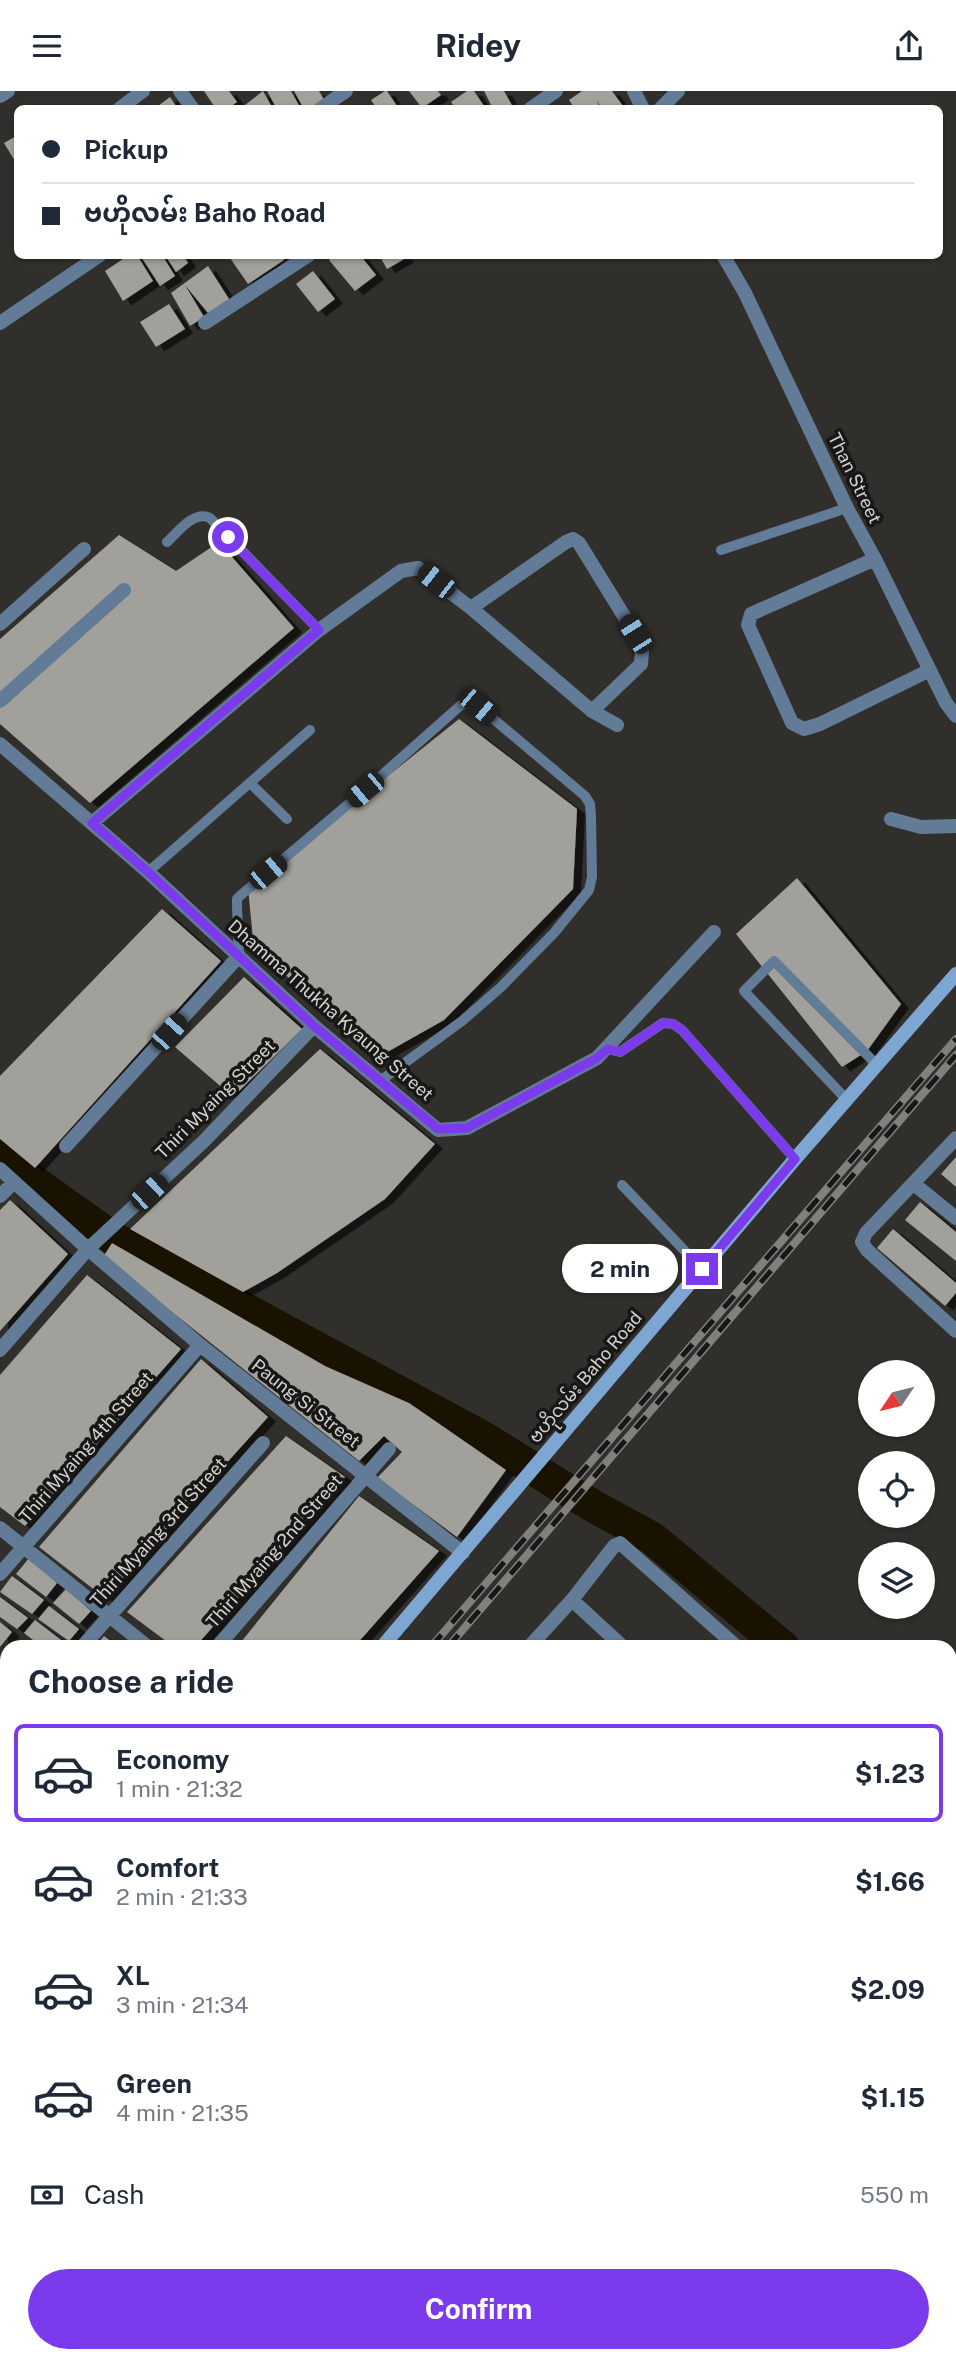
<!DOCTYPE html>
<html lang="en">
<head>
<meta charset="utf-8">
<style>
  body { margin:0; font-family:"Public Sans","Noto Sans Myanmar",sans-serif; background:#f6f6f7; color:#1f2937; height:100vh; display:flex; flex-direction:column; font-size:26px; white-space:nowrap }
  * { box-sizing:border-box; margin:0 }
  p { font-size:23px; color:#747a83 }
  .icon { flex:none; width:38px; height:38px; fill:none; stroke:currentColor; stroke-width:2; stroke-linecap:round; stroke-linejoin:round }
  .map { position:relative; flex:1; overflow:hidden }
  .side { position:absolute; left:0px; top:1549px; width:957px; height:723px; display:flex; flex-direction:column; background:#fff; border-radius:21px 21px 0 0; box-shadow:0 2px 5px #0004 }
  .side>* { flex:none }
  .guide { position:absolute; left:14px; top:14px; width:929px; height:154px; border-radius:10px; box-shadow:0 2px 5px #0004; display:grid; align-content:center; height:154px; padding:0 28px; background:#fff }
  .needle { width:46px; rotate:235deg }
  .tools { position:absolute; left:858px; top:1269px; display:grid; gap:14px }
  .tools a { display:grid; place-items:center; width:77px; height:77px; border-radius:50%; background:#fff; box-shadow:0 2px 5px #0004; font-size:35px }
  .end { position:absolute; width:32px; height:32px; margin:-16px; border:9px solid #7c3aed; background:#fff; box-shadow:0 0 0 4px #fff }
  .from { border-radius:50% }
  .bubble { position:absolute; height:49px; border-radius:24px; background:#fff; box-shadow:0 2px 5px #0004; font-size:23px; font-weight:700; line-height:49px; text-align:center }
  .car { position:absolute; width:21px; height:42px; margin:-21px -10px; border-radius:9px; box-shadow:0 0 5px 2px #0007; background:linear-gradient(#222 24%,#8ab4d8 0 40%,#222 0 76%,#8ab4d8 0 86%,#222 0) }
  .guide b { display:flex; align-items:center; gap:24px; height:66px; font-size:26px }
  .guide b+b { border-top:2px solid #e0e1e3 }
  .guide i { width:18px; height:18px; background:#1f2937 }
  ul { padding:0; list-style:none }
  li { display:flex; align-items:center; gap:21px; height:98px; margin:0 14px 10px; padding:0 14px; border:4px solid transparent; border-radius:10px }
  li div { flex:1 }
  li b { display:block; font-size:26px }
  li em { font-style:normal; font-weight:700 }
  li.on { border-color:#7c3aed }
  li>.icon { width:63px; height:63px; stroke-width:1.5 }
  h2 { padding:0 28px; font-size:32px; line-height:84px }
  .pay { display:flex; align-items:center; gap:18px; height:77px; padding:0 28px; font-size:26px }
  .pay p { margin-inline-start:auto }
  .cta { display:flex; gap:14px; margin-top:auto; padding:14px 28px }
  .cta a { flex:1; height:80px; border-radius:42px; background:#7c3aed; color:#fff; font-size:28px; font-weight:700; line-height:80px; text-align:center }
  header { display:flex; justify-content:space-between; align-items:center; height:91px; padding:0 28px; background:#fff; font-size:32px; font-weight:700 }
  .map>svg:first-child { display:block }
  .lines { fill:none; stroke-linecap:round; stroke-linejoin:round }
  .river { stroke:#1a1200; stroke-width:33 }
  .building { fill:#a1a09b; filter:url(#shadow) }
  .service { stroke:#627b97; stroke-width:10 }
  .minor { stroke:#627b97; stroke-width:14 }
  .secondary { stroke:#7da6d2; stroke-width:14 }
  .rail-casing { stroke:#82807d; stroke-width:8 }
  .rail { stroke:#181716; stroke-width:5; stroke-dasharray:16; stroke-linecap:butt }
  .route { stroke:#7c3aed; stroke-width:9 }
  .labels { text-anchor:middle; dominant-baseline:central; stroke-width:7; stroke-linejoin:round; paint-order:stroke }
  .street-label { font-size:18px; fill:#d3d2cf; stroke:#181716 }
</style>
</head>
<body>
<header><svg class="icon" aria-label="menu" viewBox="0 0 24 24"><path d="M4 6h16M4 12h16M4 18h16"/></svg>Ridey<svg class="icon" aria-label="share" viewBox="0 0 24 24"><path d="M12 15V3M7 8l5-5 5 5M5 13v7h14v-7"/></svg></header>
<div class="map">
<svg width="956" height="2271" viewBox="0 0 956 2271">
  <defs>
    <filter id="shadow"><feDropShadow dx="8" dy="4.5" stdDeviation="0" flood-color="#0009"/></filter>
  </defs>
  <rect width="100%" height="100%" fill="#312f2b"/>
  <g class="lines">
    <path class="river" d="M0,1062L33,1090L113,1147L484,1347L593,1415L652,1447L783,1556
      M950,1681L956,1684"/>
  </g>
  <path class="building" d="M204,0H229L237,11L227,18H216Z
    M263,0L273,18H239L245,14Z
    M267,0H291L301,18H277Z
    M294,0H319L326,12L317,18H304Z
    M385,0H387L399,18H377L371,9Z
    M409,0H438L441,4L422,17Z
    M467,0H474L486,18H456L451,11Z
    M484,0H504L514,18H493Z
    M582,0H612L625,18H603L596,9L601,18H575L569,9Z
    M170,6L178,18H154Z
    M18,44V75L4,52Z
    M129,164H137L153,190L123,210L105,180Z
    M140,164H162L175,185L160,195Z
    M165,164H183L188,172L176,181Z
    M228,164H281L284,169L248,193Z
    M334,164H360L376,184L355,200L329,169Z
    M379,164H404L406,167L387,178Z
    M208,175L229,208L208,222L185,194L204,226L190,235L171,202Z
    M313,180L335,208L318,221L296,193Z
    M169,213L185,238L156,256L140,231Z
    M119,444L176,480L219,451L294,537L90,712L0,633V548Z
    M459,628L577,718L573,798L444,929L382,964L254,858L248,797Z
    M797,787L901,913L867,960L842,976L736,843Z
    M162,818L221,870L35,1077L0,1048V985Z
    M244,886L302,938L233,1006L175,956Z
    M320,958L435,1053L385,1108L277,1182L243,1201L130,1138Z
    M956,1066V1096L941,1083Z
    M10,1109L68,1163L0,1240V1119Z
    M920,1111L956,1141V1170L905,1129Z
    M893,1138L956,1192V1202L945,1215L877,1157Z
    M112,1152L325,1275L409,1312L506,1379L457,1446L377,1387L402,1361L384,1345L359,1370L103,1166Z
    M87,1184L181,1258L25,1435L0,1416V1284Z
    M201,1268L268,1326L105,1507L39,1456Z
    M286,1345L345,1386L195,1556H174L127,1521Z
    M359,1405L439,1460L354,1556H237Z
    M29,1467L57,1492L46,1506L16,1483Z
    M12,1485L44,1509L32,1523L0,1501Z
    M66,1498L91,1520L79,1533L53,1512Z
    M0,1506L28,1527L17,1538L0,1526Z
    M49,1515L79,1538L69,1550L38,1528Z
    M35,1529L65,1552L62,1556H42L24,1542Z
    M0,1531L12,1541L0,1556Z
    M104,1545L118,1556H95Z
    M0,1583L7,1588V1612L0,1607Z
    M0,1683L7,1689V1716L0,1724Z
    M7,1726V1752L0,1746V1734Z
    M0,1763L7,1769V1796L0,1801Z
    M7,1818V1879L0,1887V1826Z
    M7,1903V1956L6,1958L0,1954V1912Z
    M7,2139V2176L0,2170V2148Z
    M0,2196L7,2202V2247L0,2255Z
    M123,2264H187L181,2271H130Z"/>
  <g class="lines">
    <path class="service" d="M167,451C178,441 194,419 210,427L319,539
      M721,459L847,417
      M250,692L287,728
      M148,781L310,639
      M239,865L237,816V808L241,804L365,699L461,614L468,612L478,615L585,705L590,713L591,725L592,786L589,799L554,842L500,897L462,930L380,990
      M608,958L620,961L663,932L673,933L682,939L795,1068
      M846,1008L744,900L774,870L877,974
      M622,1094L702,1178"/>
    <path class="minor" d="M180,0L193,18
      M634,0L643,18
      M0,5L8,0
      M119,18L143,0
      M320,18L346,0
      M530,18L556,0
      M660,18L678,0
      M723,164L745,202L847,417L875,468L946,612L956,625
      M0,232L100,164
      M205,232L309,164
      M875,468L751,523L748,534L792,632L804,638L820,633L930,579
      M471,517L566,451L573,448L579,452L635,543L642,561L641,573L592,620
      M0,533L84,458
      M0,610L124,499
      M0,653L148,781L314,935L438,1039L467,1037L597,967L714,841
      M891,728L921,736L956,735
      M92,732L319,539L401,480L418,477L471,517L592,620L617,634
      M956,1047L866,1142L862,1151L867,1159L956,1240
      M66,1055L239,865
      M0,1078L88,1158L200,1254L463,1462
      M914,1093L956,1127
      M0,1105L14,1091
      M0,1259L88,1158L204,1050L314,935
      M0,1437L148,1556
      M0,1483L200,1254
      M572,1509L623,1556
      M82,1556L263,1352
      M217,1556L389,1358
      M529,1556L572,1509L614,1455L620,1452L737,1556
      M950,1579L956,1573
      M0,1647L7,1639
      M0,1668L7,1674
      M0,1807L7,1799
      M950,2152L956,2143
      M104,2264L109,2271
      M258,2264L265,2271
      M20,2271L26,2264
      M299,2271L304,2264
      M322,2271L326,2264
      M846,2271L849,2264"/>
    <path class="secondary" d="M382,1556L795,1068L956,883
      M0,1993L7,1985"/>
    <g class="rail-casing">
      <path id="rail" d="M431,1556L956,948
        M448,1556L956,964
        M0,2058L7,2050
        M0,2080L7,2071"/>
    </g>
    <use href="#rail" class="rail"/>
  </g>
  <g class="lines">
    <path class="route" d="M228,446L319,539L92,732L148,781L314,935L438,1038L467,1037L597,967L608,958L620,961L663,932L673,933L682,939L795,1068L702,1178"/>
  </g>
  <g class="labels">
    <g class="street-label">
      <text transform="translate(855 387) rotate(64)">Than Street</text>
      <text transform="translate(331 919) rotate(41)">Dhamma Thukha Kyaung Street</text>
      <text transform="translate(215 1008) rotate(-45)">Thiri Myaing Street</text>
      <text transform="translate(585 1286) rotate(-50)">ဗဟိုလမ်း Baho Road</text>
      <text transform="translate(306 1312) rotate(38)">Paung Si Street</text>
      <text transform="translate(86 1356) rotate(-49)">Thiri Myaing 4th Street</text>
      <text transform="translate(158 1441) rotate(-48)">Thiri Myaing 3rd Street</text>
      <text transform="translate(274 1460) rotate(-49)">Thiri Myaing 2nd Street</text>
    </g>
  </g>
</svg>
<div class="tools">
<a><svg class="needle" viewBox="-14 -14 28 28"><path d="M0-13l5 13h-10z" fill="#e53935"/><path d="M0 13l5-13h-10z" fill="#747a83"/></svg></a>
<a><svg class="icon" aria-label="locate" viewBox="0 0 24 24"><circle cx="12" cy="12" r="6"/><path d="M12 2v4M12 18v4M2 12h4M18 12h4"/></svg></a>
<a><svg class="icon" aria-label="layers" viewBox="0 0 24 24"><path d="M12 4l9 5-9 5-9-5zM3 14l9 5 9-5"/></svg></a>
</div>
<i class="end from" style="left:228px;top:446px"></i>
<i class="end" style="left:702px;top:1178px"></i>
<div class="bubble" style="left:562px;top:1153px;width:116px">2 min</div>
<i class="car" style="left:436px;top:490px;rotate:308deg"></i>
<i class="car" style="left:635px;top:543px;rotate:328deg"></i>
<i class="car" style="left:478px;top:615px;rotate:130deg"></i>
<i class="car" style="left:365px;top:699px;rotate:230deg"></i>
<i class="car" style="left:268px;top:781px;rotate:50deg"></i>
<i class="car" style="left:169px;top:941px;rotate:42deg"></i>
<i class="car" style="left:149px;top:1101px;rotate:47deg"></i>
<div class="guide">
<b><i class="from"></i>Pickup</b>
<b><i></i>ဗဟိုလမ်း Baho Road</b>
</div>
<section class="side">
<h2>Choose a ride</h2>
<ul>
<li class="on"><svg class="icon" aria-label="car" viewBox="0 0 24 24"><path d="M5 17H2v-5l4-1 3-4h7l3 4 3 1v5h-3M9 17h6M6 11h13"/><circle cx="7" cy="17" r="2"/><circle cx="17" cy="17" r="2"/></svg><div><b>Economy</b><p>1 min · 21:32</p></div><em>$1.23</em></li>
<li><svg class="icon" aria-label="car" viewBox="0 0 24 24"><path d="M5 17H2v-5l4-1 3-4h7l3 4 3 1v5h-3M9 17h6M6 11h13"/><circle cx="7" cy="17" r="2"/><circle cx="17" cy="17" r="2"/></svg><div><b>Comfort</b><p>2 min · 21:33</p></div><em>$1.66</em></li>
<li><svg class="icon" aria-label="car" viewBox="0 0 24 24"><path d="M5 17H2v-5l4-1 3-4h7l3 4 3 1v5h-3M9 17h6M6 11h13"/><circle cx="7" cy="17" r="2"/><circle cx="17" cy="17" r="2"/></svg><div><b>XL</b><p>3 min · 21:34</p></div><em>$2.09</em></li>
<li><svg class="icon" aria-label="car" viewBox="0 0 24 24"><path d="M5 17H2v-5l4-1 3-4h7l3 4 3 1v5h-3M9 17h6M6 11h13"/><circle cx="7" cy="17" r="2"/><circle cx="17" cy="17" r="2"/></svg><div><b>Green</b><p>4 min · 21:35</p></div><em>$1.15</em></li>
</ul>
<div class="pay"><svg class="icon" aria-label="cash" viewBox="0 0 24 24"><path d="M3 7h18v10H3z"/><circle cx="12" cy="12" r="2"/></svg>Cash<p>550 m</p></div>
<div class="cta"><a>Confirm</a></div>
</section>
</div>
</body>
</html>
